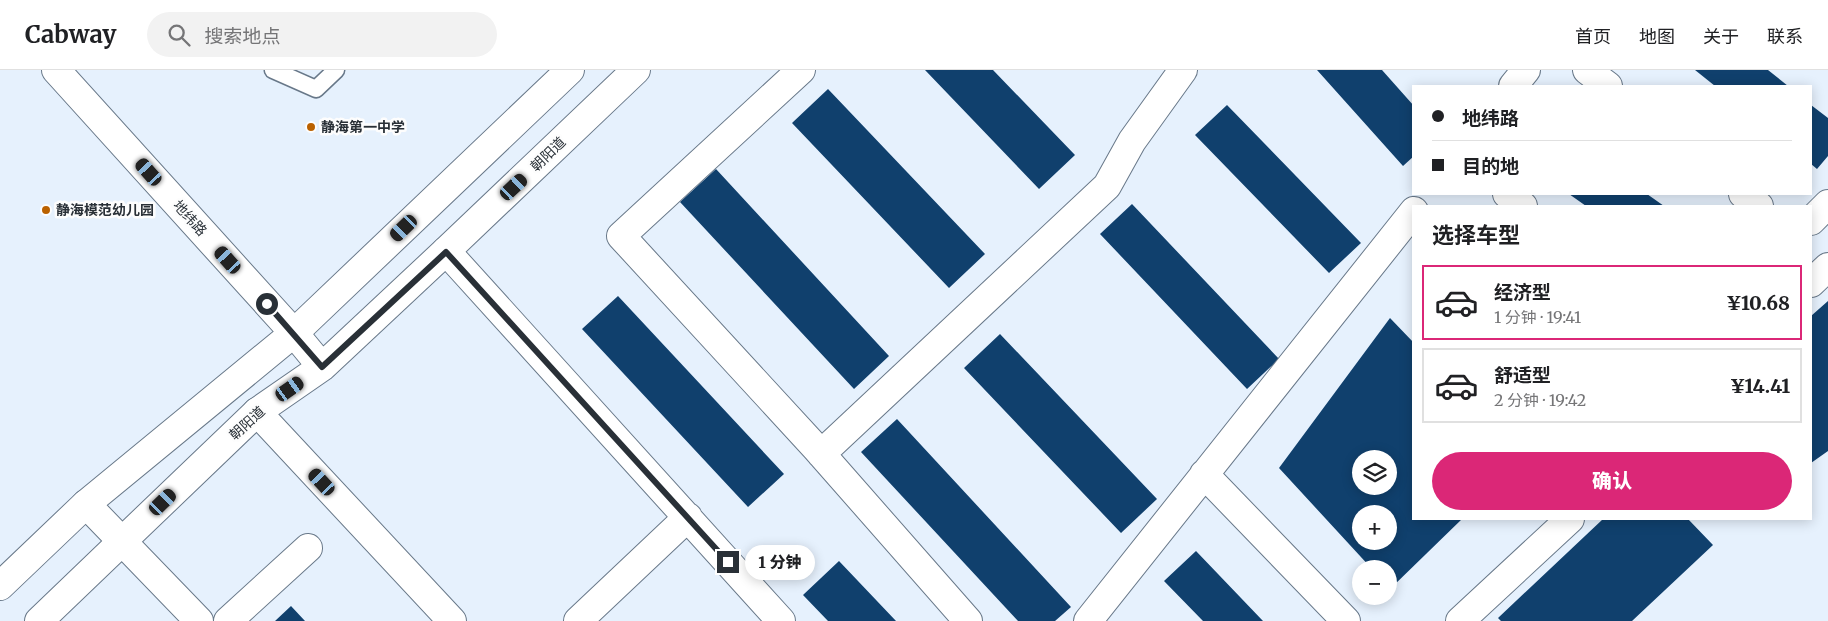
<!DOCTYPE html>
<html lang="zh">
<head>
<meta charset="utf-8">
<style>
  body { margin:0; font-family:Merriweather,"Noto Sans SC",serif; background:#f2f2f2; color:#202124; height:100vh; display:flex; flex-direction:column; font-size:19px; white-space:nowrap }
  * { box-sizing:border-box; margin:0 }
  p { font-size:16px; color:#757577 }
  .icon { flex:none; width:28px; height:28px; fill:none; stroke:currentColor; stroke-width:2; stroke-linecap:round; stroke-linejoin:round }
  .map { position:relative; flex:1; overflow:hidden }
  .panel { position:absolute; left:1412px; top:135px; width:400px; height:315px; display:flex; flex-direction:column; background:#fff; border-radius:0px; box-shadow:0 2px 12px #0003 }
  .panel>* { flex:none }
  .banner { position:absolute; left:1412px; top:15px; width:400px; height:110px; border-radius:0px; box-shadow:0 2px 12px #0003; display:grid; align-content:center; height:110px; padding:0 20px; background:#fff }
  .buttons { position:absolute; left:1352px; top:380px; display:grid; gap:10px }
  .buttons a { display:grid; place-items:center; width:45px; height:45px; border-radius:50%; background:#fff; box-shadow:0 2px 12px #0003; font-size:25px }
  .end { position:absolute; width:22px; height:22px; margin:-11px; border:6px solid #293037; background:#fff; box-shadow:0 0 0 2px #fff }
  .from { border-radius:50% }
  .bubble { position:absolute; height:35px; border-radius:18px; background:#fff; box-shadow:0 2px 12px #0003; font-size:16px; font-weight:800; line-height:35px; text-align:center }
  .car { position:absolute; width:15px; height:30px; margin:-15px -8px; border-radius:6px; box-shadow:0 0 4px 1px #0007; background:linear-gradient(#222 24%,#8ab4d8 0 40%,#222 0 76%,#8ab4d8 0 86%,#222 0) }
  .banner b { display:flex; align-items:center; gap:18px; height:48px; font-size:19px }
  .banner b+b { border-top:1px solid #e0e0e0 }
  .banner i { width:12px; height:12px; background:#202124 }
  ul { padding:0; list-style:none }
  li { display:flex; align-items:center; gap:15px; height:75px; margin:0 10px 8px; padding:0 10px; border:2px solid #e0e0e0; border-radius:0px }
  li div { flex:1 }
  li b { display:block; font-size:19px }
  li em { font-style:normal; font-weight:800 }
  li.active { border-color:#db2777 }
  li>.icon { width:45px; height:45px; stroke-width:1.5 }
  h2 { padding:0 20px; font-size:22px; line-height:60px }
  .cta { display:flex; gap:10px; margin-top:auto; padding:10px 20px }
  .cta a { flex:1; height:58px; border-radius:30px; background:#db2777; color:#fff; font-size:20px; font-weight:800; line-height:58px; text-align:center }
  header { display:flex; align-items:center; gap:30px; box-sizing:border-box; height:70px; padding:0 25px; background:#fff; border-bottom:1px solid #e0e0e0 }
  header strong { font-size:24px }
  nav { display:flex; gap:28px; margin-inline-start:auto; font-size:18px }
  .search { width:350px; height:45px; background:#f2f2f2; display:flex; align-items:center; gap:12px; box-sizing:border-box; padding:0 18px; border-radius:28px; color:#757577; font-size:19px }
  .map>svg:first-child { display:block }
  .building { fill:#10406d; fill-rule:evenodd }
  .lines { fill:none; stroke-linecap:round; stroke-linejoin:round }
  .service-casing { stroke:#687889; stroke-width:19 }
  .minor-casing { stroke:#687889; stroke-width:30 }
  .secondary-casing { stroke:#687889; stroke-width:30 }
  .service { stroke:#fff; stroke-width:16 }
  .minor { stroke:#fff; stroke-width:28 }
  .secondary { stroke:#fff; stroke-width:28 }
  .route { stroke:#293037; stroke-width:6 }
  .poi-dot { fill:#ba6100; stroke:#fdfdfd; stroke-width:2 }
  .labels { text-anchor:middle; dominant-baseline:central; stroke-width:5; stroke-linejoin:round; paint-order:stroke }
  .poi-label { font-size:14px; font-weight:bold; fill:#293037; stroke:#fdfdfd; text-anchor:start }
  .street-label { font-size:14px; fill:#293037; stroke:#fdfdfd }
</style>
</head>
<body>
<header>
<strong>Cabway</strong>
<div class="search"><svg class="icon" aria-label="search" viewBox="0 0 24 24"><circle cx="10" cy="10" r="6"/><path d="M15 15l6 6"/></svg>搜索地点</div>
<nav><a>首页</a><a>地图</a><a>关于</a><a>联系</a></nav>
</header>
<div class="map">
<svg width="1828" height="551" viewBox="0 0 1828 551">
  <rect width="100%" height="100%" fill="#e6f1fd"/>
  <path class="building" d="M925,0H993L1075,85L1039,119Z
    M1317,0H1382L1414,36V86L1403,96Z
    M1695,0H1768L1788,16H1715Z
    M828,19L985,184L949,218L792,53Z
    M1227,35L1361,173L1329,203L1195,65Z
    M1811,35L1828,48V86L1817,99L1811,94Z
    M716,99L889,286L854,319L680,132Z
    M1569,124H1647L1664,136H1586Z
    M1132,134L1279,289L1247,319L1100,164Z
    M618,226L784,404L748,437L582,259Z
    M1828,231V381L1811,393V246Z
    M1390,248L1414,273V449H1462L1390,519L1389,517V499H1372L1279,398ZM1361,389H1389V416H1361ZM1361,444H1389V471H1361Z
    M1000,264L1157,429L1121,463L964,298Z
    M897,349L1071,537L1055,551H1018L861,382Z
    M1603,449H1688L1713,475L1632,551H1501L1498,548Z
    M1196,481L1263,551H1203L1164,511Z
    M839,491L896,551H828L803,525Z
    M291,536L305,551H275Z"/>
  <g class="lines">
    <g class="service-casing">
      <path id="service" d="M273,0L316,19L336,0"/>
    </g>
    <g class="minor-casing">
      <path id="minor" d="M801,0L621,166L816,378L968,551
        M1587,0L1608,16
        M1513,16L1526,0
        M1507,124L1523,136
        M1743,124L1759,136
        M1811,151L1828,134
        M446,181L781,551
        M1811,213L1828,197
        M257,342L452,551
        M821,384L1107,116L1132,71L1183,0
        M1204,404L1346,551
        M86,434L199,551
        M228,551L308,478
        M578,551L688,447
        M1088,551L1414,141
        M1460,551L1570,449"/>
    </g>
    <g class="secondary-casing">
      <path id="secondary" d="M56,0L294,263L322,297
        M0,516L86,434L294,263L570,0
        M39,551L257,342L322,297L446,181L636,0"/>
    </g>
    <use href="#service" class="service"/>
    <use href="#minor" class="minor"/>
    <use href="#secondary" class="secondary"/>
  </g>
  <g class="lines">
    <path class="route" d="M267,234L322,297L446,182L728,492"/>
  </g>
  <g class="poi-dot">
    <circle cx="311" cy="57" r="5"/>
    <circle cx="46" cy="140" r="5"/>
  </g>
  <g class="labels">
    <g class="poi-label">
      <text x="321" y="57">静海第一中学</text>
      <text x="56" y="140">静海模范幼儿园</text>
    </g>
    <g class="street-label">
      <text transform="translate(548 84) rotate(-44)">朝阳道</text>
      <text transform="translate(190 148) rotate(48)">地纬路</text>
      <text transform="translate(247 353) rotate(-42)">朝阳道</text>
    </g>
  </g>
</svg>
<div class="buttons">
<a><svg class="icon" aria-label="layers" viewBox="0 0 24 24"><path d="M12 4l9 5-9 5-9-5zM3 14l9 5 9-5"/></svg></a>
<a>+</a>
<a>−</a>
</div>
<i class="end from" style="left:267px;top:234px"></i>
<i class="end" style="left:728px;top:492px"></i>
<div class="bubble" style="left:745px;top:475px;width:70px">1 分钟</div>
<i class="car" style="left:149px;top:102px;rotate:318deg"></i>
<i class="car" style="left:514px;top:117px;rotate:47deg"></i>
<i class="car" style="left:404px;top:158px;rotate:226deg"></i>
<i class="car" style="left:228px;top:190px;rotate:318deg"></i>
<i class="car" style="left:290px;top:319px;rotate:55deg"></i>
<i class="car" style="left:322px;top:412px;rotate:317deg"></i>
<i class="car" style="left:163px;top:432px;rotate:46deg"></i>
<div class="banner">
<b><i class="from"></i>地纬路</b>
<b><i></i>目的地</b>
</div>
<section class="panel">
<h2>选择车型</h2>
<ul>
<li class="active"><svg class="icon" aria-label="car" viewBox="0 0 24 24"><path d="M5 17H2v-5l4-1 3-4h7l3 4 3 1v5h-3M9 17h6M6 11h13"/><circle cx="7" cy="17" r="2"/><circle cx="17" cy="17" r="2"/></svg><div><b>经济型</b><p>1 分钟 · 19:41</p></div><em>¥10.68</em></li>
<li><svg class="icon" aria-label="car" viewBox="0 0 24 24"><path d="M5 17H2v-5l4-1 3-4h7l3 4 3 1v5h-3M9 17h6M6 11h13"/><circle cx="7" cy="17" r="2"/><circle cx="17" cy="17" r="2"/></svg><div><b>舒适型</b><p>2 分钟 · 19:42</p></div><em>¥14.41</em></li>
</ul>
<div class="cta"><a>确认</a></div>
</section>
</div>
</body>
</html>
